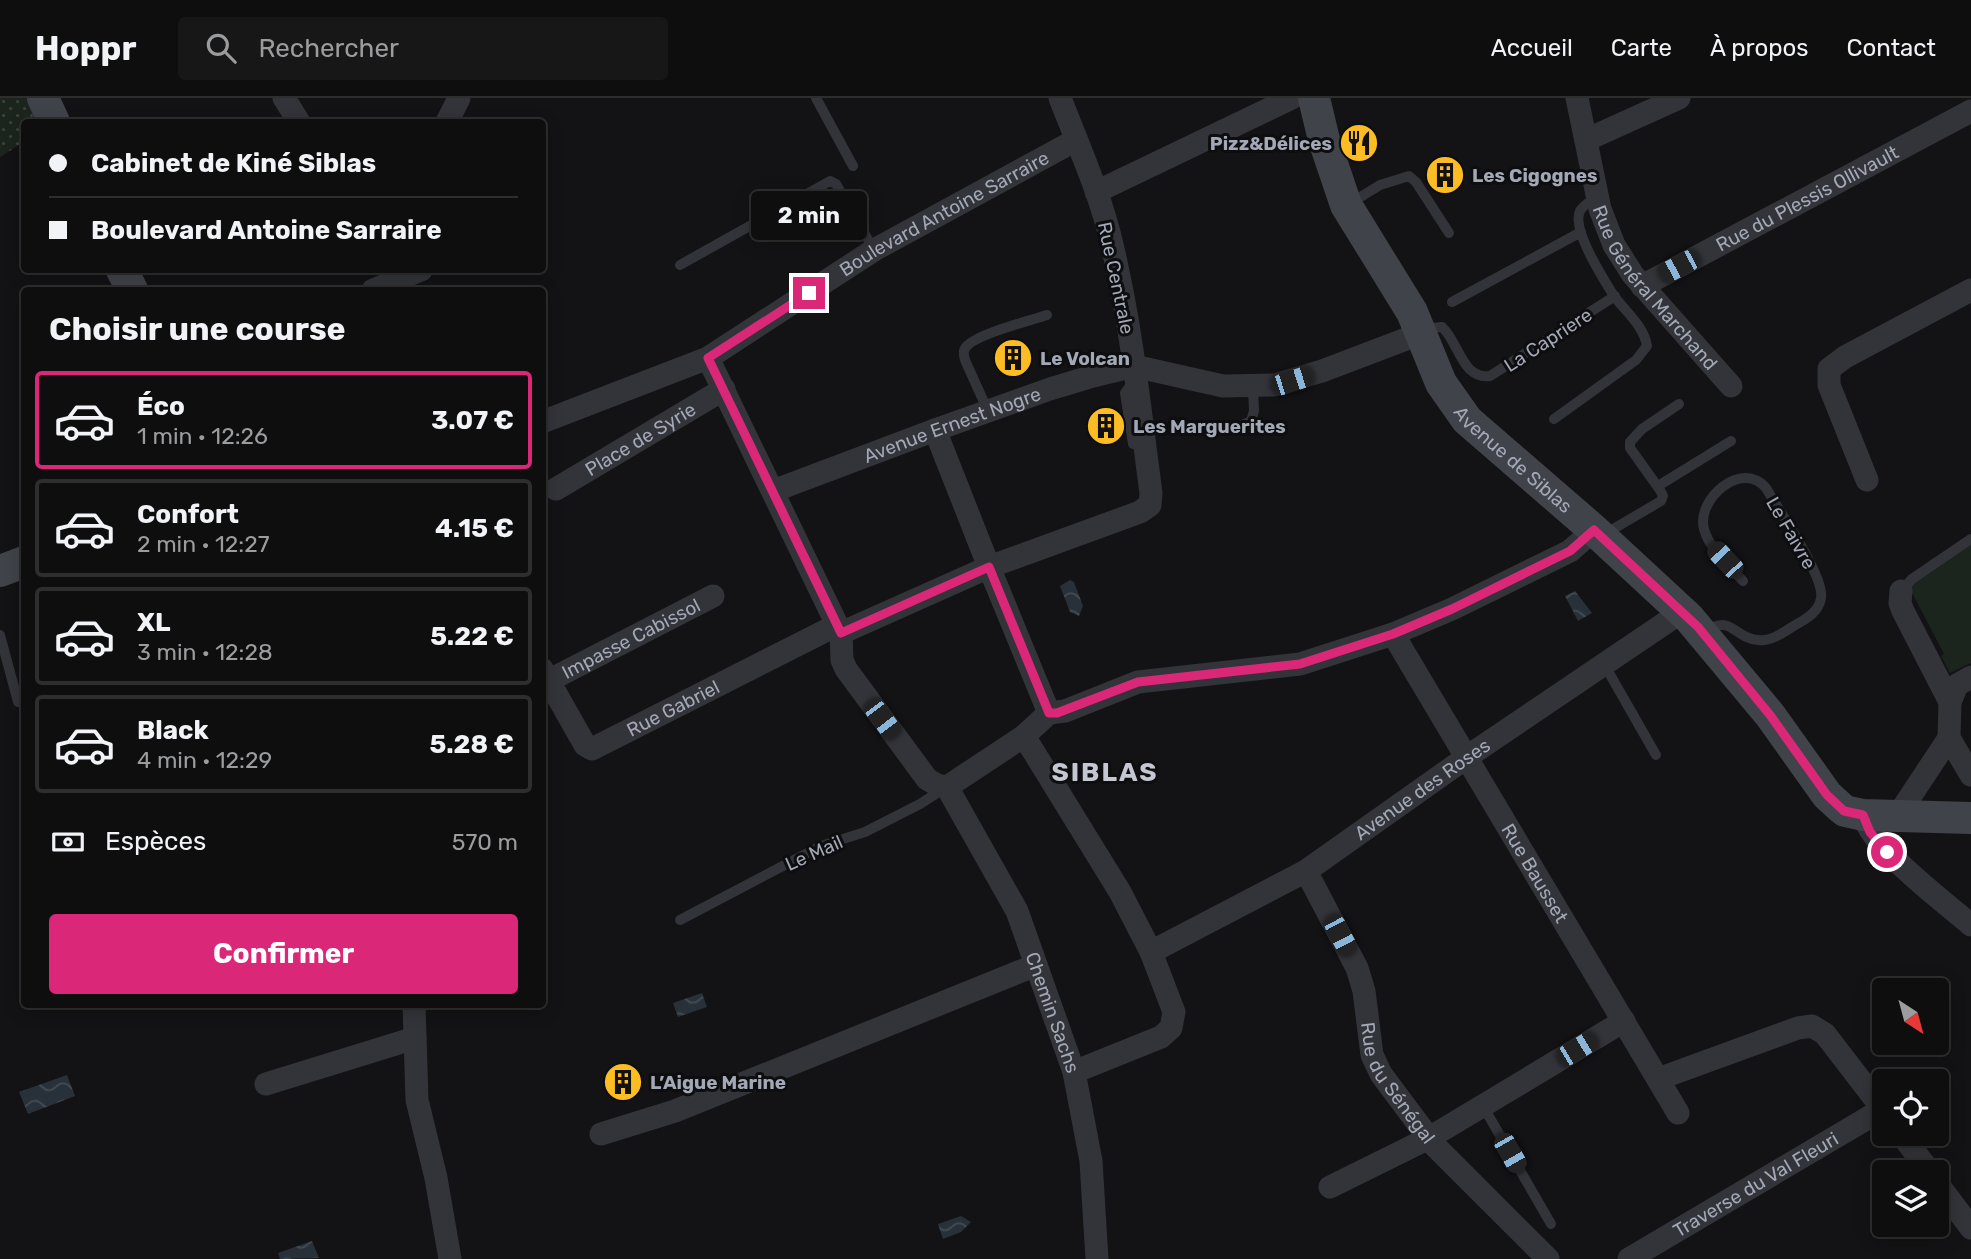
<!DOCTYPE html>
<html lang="fr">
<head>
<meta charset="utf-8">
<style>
  body { margin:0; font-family:Rubik,sans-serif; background:#171718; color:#f1f3f6; height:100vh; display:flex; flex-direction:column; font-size:26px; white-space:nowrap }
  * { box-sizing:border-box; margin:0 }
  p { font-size:23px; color:#9b9c9e }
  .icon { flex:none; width:38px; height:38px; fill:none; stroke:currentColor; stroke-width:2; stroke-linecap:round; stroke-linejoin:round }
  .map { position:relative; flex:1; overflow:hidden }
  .details { position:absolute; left:21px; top:189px; width:525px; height:721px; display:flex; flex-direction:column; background:#0e0e0f; border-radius:7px; box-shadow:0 4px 18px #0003,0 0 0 2px #2e2e2f }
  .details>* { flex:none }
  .hud { position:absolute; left:21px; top:21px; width:525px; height:154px; border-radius:7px; box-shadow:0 4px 18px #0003,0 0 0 2px #2e2e2f; display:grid; align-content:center; height:154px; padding:0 28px; background:#0e0e0f }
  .needle { width:46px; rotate:144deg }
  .tools { position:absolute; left:1872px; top:880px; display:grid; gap:14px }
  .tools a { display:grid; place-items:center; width:77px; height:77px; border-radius:7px; background:#0e0e0f; box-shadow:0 4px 18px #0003,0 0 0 2px #2e2e2f; font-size:35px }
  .end { position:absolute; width:32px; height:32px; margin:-16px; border:9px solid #db2777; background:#fff; box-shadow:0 0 0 4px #fff }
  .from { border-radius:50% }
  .bubble { position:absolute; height:49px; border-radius:7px; background:#0e0e0f; box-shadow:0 4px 18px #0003,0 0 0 2px #2e2e2f; font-size:23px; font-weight:700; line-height:49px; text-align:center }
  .car { position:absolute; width:21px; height:42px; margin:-21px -10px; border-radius:9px; box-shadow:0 0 5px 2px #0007; background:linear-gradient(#222 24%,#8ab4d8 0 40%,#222 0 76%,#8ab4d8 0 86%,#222 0) }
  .hud b { display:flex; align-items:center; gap:24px; height:66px; font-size:26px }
  .hud b+b { border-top:2px solid #2e2e2f }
  .hud i { width:18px; height:18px; background:#f1f3f6 }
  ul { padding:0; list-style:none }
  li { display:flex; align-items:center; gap:21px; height:98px; margin:0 14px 10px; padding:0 14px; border:4px solid #2e2e2f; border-radius:7px }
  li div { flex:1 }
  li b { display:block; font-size:26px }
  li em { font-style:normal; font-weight:700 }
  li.selected { border-color:#db2777 }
  li>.icon { width:63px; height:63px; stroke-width:1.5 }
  h2 { padding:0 28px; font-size:32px; line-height:84px }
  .pay { display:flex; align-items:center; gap:18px; height:77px; padding:0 28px; font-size:26px }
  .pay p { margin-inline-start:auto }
  .cta { display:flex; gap:14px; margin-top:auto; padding:14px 28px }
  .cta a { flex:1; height:80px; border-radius:7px; background:#db2777; color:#fff; font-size:28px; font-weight:700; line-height:80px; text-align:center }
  header { display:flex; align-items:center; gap:42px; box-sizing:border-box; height:98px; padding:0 35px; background:#0e0e0f; border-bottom:2px solid #2e2e2f }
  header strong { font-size:33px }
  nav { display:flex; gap:38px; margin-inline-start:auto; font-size:24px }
  .search { width:490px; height:63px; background:#171718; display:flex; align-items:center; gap:18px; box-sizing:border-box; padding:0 24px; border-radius:7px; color:#9b9c9e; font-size:26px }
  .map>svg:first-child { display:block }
  .grass { fill:url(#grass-dots) }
  .pitch { fill:#1c241e }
  .water { fill:url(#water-waves) }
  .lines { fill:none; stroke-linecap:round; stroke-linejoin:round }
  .lane { stroke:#333439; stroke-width:10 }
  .street { stroke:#333439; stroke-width:23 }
  .secondary { stroke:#41434a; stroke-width:32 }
  .route { stroke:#db2777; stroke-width:9 }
  .labels { text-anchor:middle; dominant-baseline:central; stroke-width:6; stroke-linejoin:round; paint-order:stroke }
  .poi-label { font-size:19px; font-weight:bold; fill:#a3a8b6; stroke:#0e0d0f; text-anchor:start }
  .street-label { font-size:19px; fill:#a3a8b6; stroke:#0e0d0f }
  .district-label { font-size:26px; font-weight:bold; letter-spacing:2px; fill:#c4c7d1; stroke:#0e0d0f }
</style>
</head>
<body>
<header>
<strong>Hoppr</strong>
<div class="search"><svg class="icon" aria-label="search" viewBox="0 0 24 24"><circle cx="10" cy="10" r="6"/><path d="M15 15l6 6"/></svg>Rechercher</div>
<nav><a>Accueil</a><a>Carte</a><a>À propos</a><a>Contact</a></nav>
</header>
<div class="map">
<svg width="1971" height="1161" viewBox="0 0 1971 1161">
  <defs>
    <pattern id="grass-dots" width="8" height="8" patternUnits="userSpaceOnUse" patternTransform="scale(1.75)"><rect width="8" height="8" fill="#1c241e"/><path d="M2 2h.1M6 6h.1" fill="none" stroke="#3a413c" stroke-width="1.8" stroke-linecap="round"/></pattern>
    <pattern id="water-waves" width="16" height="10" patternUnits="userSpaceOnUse" patternTransform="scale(1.75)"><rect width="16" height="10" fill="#283139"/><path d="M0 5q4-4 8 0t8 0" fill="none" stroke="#444c53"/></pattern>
  </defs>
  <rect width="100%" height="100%" fill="#131214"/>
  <path class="grass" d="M0,0H35L46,24H24V44L0,59Z"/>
  <path class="pitch" d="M1971,447V565L1950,575L1941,558L1944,556L1909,489Z"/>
  <path class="water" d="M1070,482L1074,484L1083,508L1079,518L1070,514L1060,488Z
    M1575,493L1592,515L1578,523L1565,498Z
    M702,895L707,909L678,919L673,905Z
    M67,977L75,998L28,1016L19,994Z
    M961,1118L971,1124L961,1134L943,1141L938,1126Z
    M312,1143L319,1160L280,1161L278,1155Z"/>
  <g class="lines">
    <path class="lane" d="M816,0L853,68
      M1349,106L1380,87L1409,78L1416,84L1449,135
      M680,167L830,83L836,86L874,152
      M1452,204L1581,134
      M1423,235L1432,230L1442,229C1459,244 1462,282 1490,278L1615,198
      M988,313L965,262C963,255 963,251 968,247C980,235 1029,223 1047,217
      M1554,321L1636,262L1647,248C1644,228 1625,213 1614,198C1604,182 1571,131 1580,113C1583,107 1591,103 1597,99
      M1233,331L1251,323L1254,313L1253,289
      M1133,346L1125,295L1134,282
      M1658,388L1731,343
      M1603,437L1661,403L1663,398L1660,392L1630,350V344L1642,331L1679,306
      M1901,493L1912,481L1971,441
      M1705,533C1733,516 1733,540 1758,542C1772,544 1785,533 1797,526C1808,520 1819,513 1821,500C1825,479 1778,411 1766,390C1742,361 1696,401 1704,431C1709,451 1730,468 1743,483
      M0,537L18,604
      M1604,566L1656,657
      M680,822L821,748L865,734L920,706L945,690
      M1483,1008L1551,1126"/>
    <g class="street">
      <path d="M284,0L299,24"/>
      <path id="s1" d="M1577,0L1600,111L1614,147L1633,177L1731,288"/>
      <path d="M447,24L459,0"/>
      <path d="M1586,42L1679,0"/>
      <path d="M1096,94L1292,0"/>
      <path id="s2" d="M1642,188L1971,13"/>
      <path d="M373,192L421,172"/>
      <path d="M708,260L841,535L842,562L846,571L927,681L937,687L947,689L1024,638L1049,615"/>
      <path id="s3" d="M542,324L708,260L874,152L1076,42"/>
      <path d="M935,332L989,469L1140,414L1150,407L1151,395C1140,314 1132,231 1113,151C1102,100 1079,49 1060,0"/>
      <path d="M1867,382L1829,287V271L1845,259L1971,192"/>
      <path id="s4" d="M556,391L724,291"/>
      <path id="s5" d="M773,393L935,332L1050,291L1093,278L1134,268L1223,288L1274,287L1322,273L1422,235"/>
      <path d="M1901,493L1900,505L1903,513L1950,604L1949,640"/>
      <path d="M841,535L989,469L1049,615"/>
      <path id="s6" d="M1393,536L1678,1015"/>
      <path id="s7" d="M542,571L585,647L592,651L837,527"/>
      <path id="s8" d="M542,586L713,498"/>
      <path d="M1950,604L1957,587L1971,579"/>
      <path d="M1049,615L1065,613L1138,584L1300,566L1393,536L1452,511L1570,453L1594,432"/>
      <path d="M1024,638L1120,794L1151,854L1174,914L1171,930L1161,939L1074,974"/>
      <path id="s9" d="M947,689L1017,813L1074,974L1091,1063L1097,1161"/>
      <path d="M1863,717C1873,751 1942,802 1971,827"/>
      <path d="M1898,717L1949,640L1971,677"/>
      <path id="s10" d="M1306,773L1357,870L1364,893L1372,957L1381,976L1434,1047L1548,1161"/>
      <path id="s11" d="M1151,854L1306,773L1467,659L1671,521L1681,511"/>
      <path d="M414,906L417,1002L436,1080L450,1161"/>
      <path d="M1658,981L1798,930L1812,928L1825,936L1885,1014"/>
      <path d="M266,986L415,940"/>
      <path d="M601,1036L675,1013L1036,867"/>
      <path d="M1901,1036L1930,1074"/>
      <path d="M1937,1085L1971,1130"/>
      <path d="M1330,1089L1429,1040L1624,923"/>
      <path id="s12" d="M1629,1161L1883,1011"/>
    </g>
    <g class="secondary">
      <path d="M43,0L54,24"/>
      <path id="s13" d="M1314,0L1324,42L1346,107L1412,214L1441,285L1467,322L1594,432L1689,520L1770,617L1827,697L1840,709L1845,713L1863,717L1971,720"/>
      <path d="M122,172L132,192"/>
      <path d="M0,473L24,464"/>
    </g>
  </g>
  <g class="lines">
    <path class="route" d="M809,195L708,260L841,535L989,469L1049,615H1057L1138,584L1300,566L1393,536L1452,511L1570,453L1594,432L1698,529L1770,617L1827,697L1844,713L1863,717L1870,734L1887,754"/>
  </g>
  <defs>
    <g id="restaurant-disc" transform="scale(2.0125)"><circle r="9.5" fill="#fcbc23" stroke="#0e0d0f"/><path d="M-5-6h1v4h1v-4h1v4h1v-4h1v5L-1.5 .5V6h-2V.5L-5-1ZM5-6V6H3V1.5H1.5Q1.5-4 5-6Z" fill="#111"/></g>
    <g id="building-disc" transform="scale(2.0125)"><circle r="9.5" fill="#fcbc23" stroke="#0e0d0f"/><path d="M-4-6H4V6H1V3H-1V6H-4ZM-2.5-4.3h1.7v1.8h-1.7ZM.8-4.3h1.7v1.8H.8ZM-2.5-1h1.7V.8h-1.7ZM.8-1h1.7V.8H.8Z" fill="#111"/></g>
  </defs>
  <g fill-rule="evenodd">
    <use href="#restaurant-disc" x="1359" y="45"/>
    <use href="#building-disc" x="1445" y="77"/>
    <use href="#building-disc" x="1013" y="260"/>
    <use href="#building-disc" x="1106" y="328"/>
    <use href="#building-disc" x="623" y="984"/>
  </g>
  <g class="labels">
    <g class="poi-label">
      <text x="1332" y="45" text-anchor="end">Pizz&amp;Délices</text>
      <text x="1472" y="77">Les Cigognes</text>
      <text x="1040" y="260">Le Volcan</text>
      <text x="1133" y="328">Les Marguerites</text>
      <text x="650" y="984">L’Aigue Marine</text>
    </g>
    <g class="street-label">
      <text stroke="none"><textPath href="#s2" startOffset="187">Rue du Plessis Ollivault</textPath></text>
      <text stroke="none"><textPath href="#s3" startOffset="455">Boulevard Antoine Sarraire</textPath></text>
      <text transform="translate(1116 180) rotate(78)">Rue Centrale</text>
      <text stroke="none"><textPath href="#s1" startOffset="210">Rue Général Marchand</textPath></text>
      <text transform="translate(1548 242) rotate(-33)">La Capriere</text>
      <text stroke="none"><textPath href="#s5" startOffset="191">Avenue Ernest Nogre</textPath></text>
      <text stroke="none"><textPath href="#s4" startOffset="98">Place de Syrie</textPath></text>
      <text stroke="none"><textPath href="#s13" startOffset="420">Avenue de Siblas</textPath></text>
      <text transform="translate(1791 435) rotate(60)">Le Faivre</text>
      <text stroke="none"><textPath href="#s8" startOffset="100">Impasse Cabissol</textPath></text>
      <text stroke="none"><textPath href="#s7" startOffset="186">Rue Gabriel</textPath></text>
      <text stroke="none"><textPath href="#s11" startOffset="317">Avenue des Roses</textPath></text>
      <text transform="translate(814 755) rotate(-24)">Le Mail</text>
      <text stroke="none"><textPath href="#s6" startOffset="278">Rue Bausset</textPath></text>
      <text stroke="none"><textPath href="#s9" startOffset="250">Chemin Sachs</textPath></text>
      <text stroke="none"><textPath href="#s10" startOffset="234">Rue du Sénégal</textPath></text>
      <text stroke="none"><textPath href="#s12" startOffset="147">Traverse du Val Fleuri</textPath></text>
    </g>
    <g class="district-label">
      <text x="1105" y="674">SIBLAS</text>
    </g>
  </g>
</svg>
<div class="tools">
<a><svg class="needle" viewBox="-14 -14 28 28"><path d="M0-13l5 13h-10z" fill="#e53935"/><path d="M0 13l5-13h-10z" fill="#9b9c9e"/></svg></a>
<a><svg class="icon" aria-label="locate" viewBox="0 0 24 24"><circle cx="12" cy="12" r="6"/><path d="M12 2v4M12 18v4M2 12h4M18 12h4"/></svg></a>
<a><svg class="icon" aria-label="layers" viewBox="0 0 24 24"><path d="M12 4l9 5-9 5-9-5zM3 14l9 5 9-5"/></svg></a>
</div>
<i class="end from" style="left:1887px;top:754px"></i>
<i class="end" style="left:809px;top:195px"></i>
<div class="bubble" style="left:751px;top:93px;width:116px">2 min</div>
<i class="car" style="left:1679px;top:168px;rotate:242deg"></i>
<i class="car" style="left:1292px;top:283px;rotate:72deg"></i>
<i class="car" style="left:1725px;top:462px;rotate:317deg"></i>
<i class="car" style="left:882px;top:621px;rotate:143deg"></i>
<i class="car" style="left:1340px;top:837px;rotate:152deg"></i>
<i class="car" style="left:1577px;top:951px;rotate:59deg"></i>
<i class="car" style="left:1510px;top:1055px;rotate:150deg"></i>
<div class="hud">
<b><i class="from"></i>Cabinet de Kiné Siblas</b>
<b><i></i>Boulevard Antoine Sarraire</b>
</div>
<section class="details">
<h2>Choisir une course</h2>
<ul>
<li class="selected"><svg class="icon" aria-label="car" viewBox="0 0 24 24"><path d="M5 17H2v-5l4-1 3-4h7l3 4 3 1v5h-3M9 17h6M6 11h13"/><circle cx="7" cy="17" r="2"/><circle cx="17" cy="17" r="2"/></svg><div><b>Éco</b><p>1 min · 12:26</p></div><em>3.07 €</em></li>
<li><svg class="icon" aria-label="car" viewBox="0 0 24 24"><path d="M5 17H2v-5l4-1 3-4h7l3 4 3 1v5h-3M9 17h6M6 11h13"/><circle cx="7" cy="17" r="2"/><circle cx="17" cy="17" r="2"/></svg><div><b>Confort</b><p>2 min · 12:27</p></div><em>4.15 €</em></li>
<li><svg class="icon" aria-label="car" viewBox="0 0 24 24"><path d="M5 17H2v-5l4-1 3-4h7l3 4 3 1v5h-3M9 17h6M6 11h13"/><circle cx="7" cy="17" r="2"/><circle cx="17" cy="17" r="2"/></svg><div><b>XL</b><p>3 min · 12:28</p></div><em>5.22 €</em></li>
<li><svg class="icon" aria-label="car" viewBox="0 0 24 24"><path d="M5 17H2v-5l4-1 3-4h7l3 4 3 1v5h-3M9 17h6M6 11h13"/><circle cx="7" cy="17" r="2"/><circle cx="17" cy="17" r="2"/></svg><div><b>Black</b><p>4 min · 12:29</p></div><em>5.28 €</em></li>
</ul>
<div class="pay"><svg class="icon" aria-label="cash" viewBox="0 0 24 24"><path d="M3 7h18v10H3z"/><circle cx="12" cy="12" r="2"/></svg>Espèces<p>570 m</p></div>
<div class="cta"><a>Confirmer</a></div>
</section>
</div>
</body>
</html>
